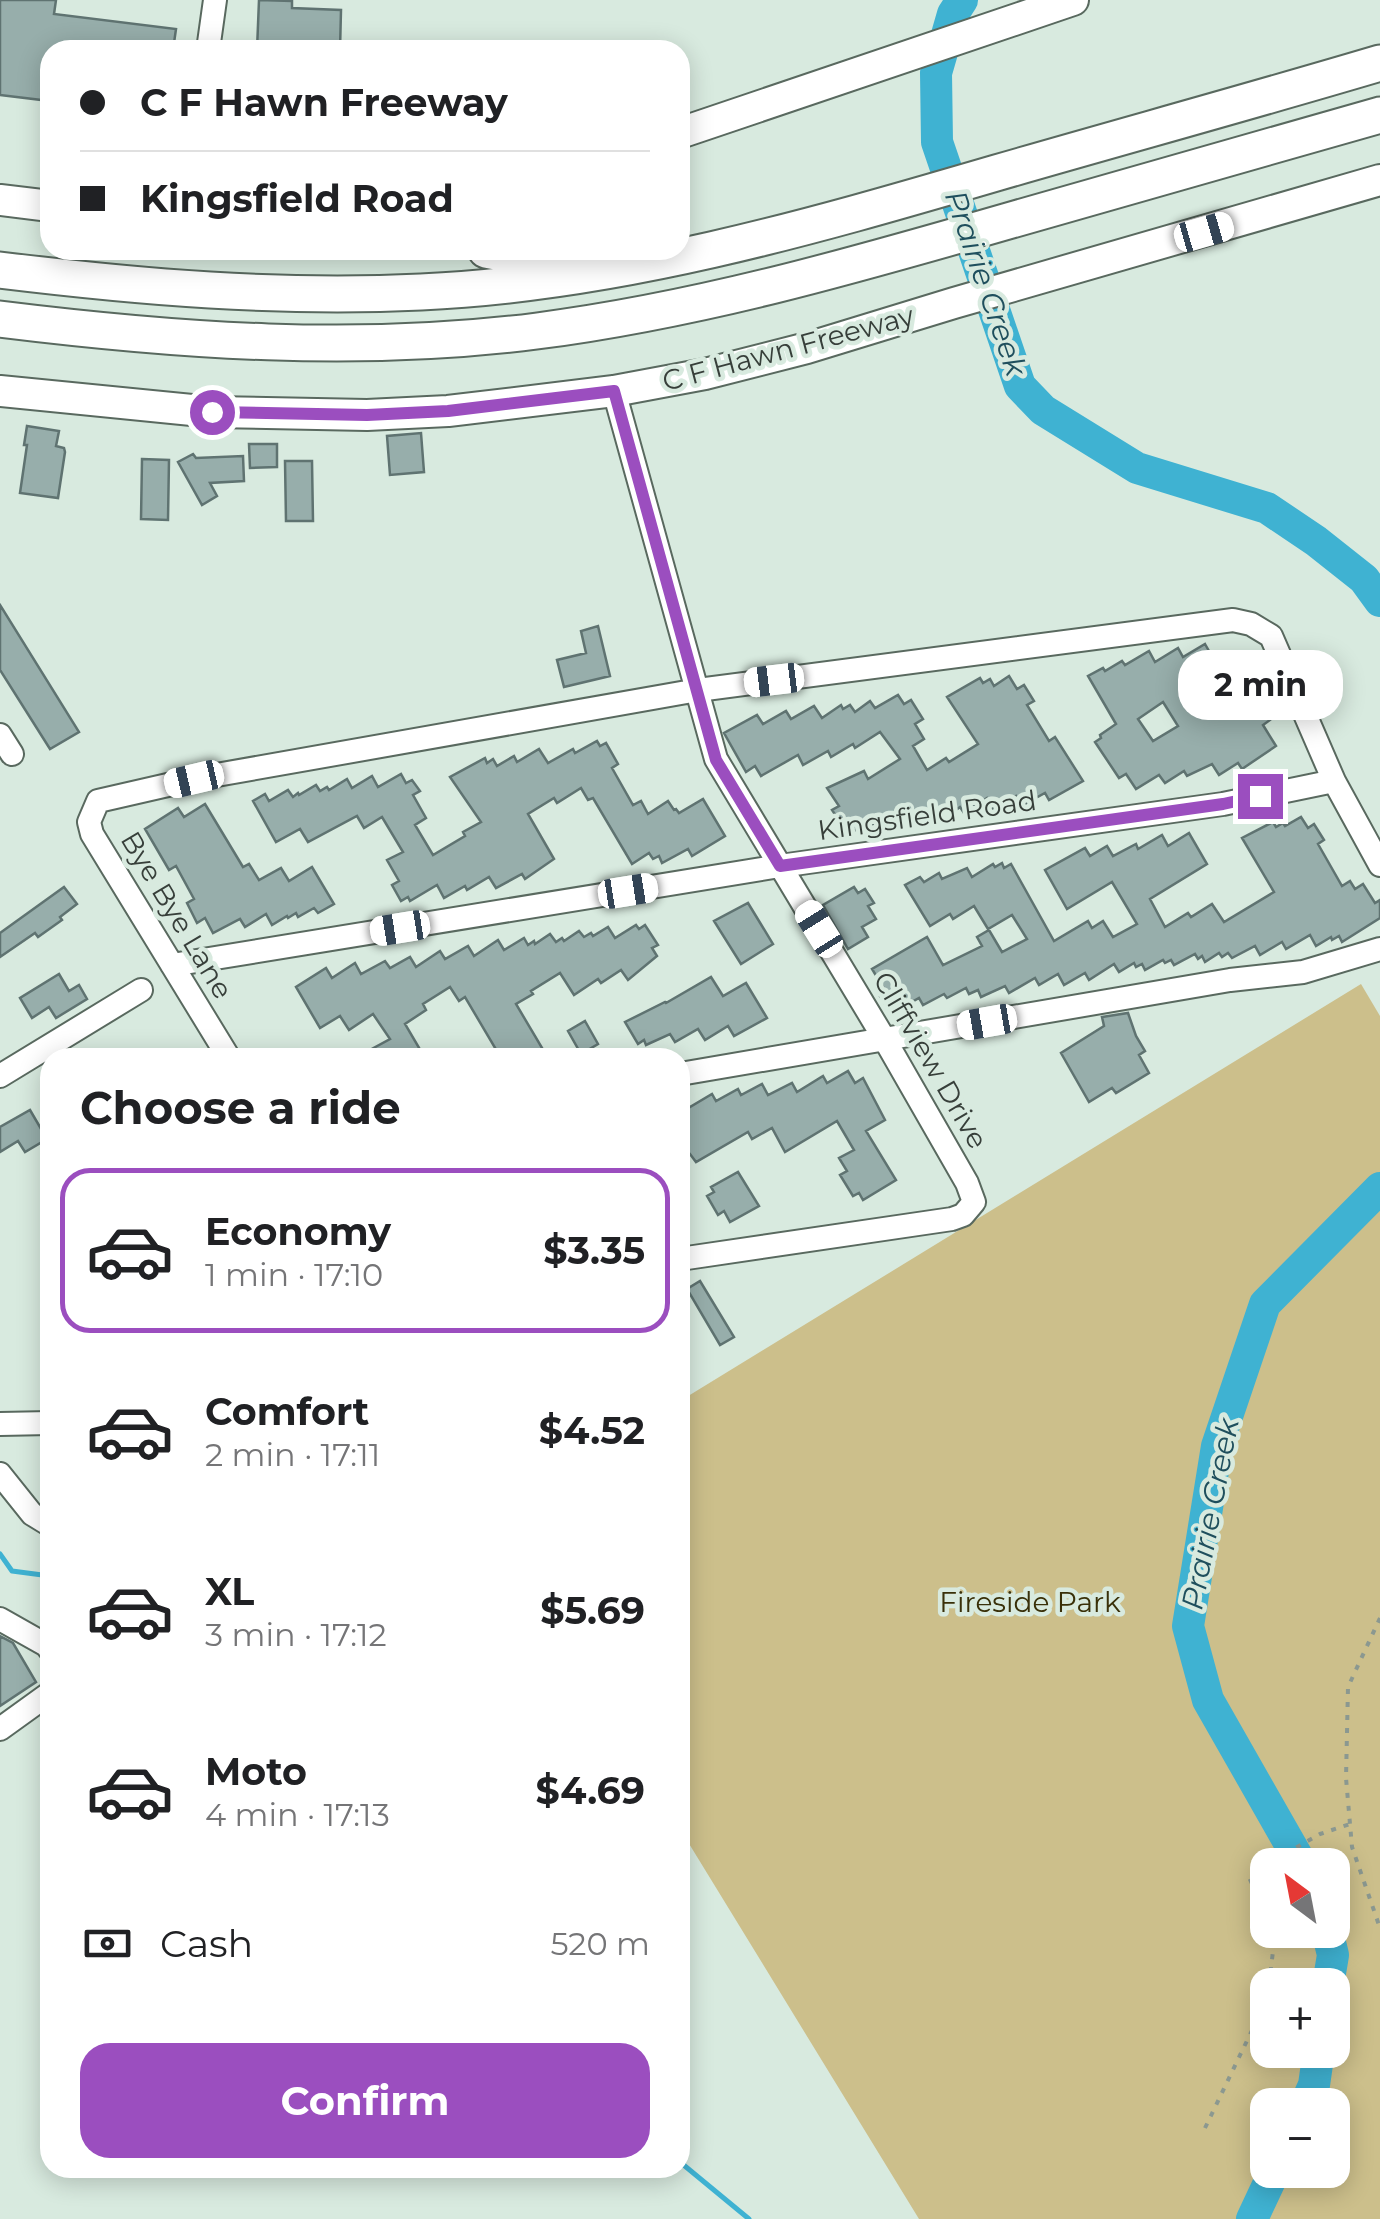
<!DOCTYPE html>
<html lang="en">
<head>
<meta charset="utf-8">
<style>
  body { margin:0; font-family:Montserrat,sans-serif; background:#f6f6f6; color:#202124; height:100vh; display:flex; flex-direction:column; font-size:38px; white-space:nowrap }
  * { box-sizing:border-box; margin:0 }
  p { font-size:32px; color:#757577 }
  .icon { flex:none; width:55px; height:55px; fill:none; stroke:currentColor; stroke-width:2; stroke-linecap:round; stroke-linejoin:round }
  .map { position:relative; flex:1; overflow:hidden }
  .panel { position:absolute; left:40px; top:1048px; width:650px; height:1130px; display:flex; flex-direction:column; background:#fff; border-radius:30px; box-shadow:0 5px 25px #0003 }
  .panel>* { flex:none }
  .banner { position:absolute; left:40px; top:40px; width:650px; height:220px; border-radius:30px; box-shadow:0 5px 25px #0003; display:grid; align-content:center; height:220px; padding:0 40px; background:#fff }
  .needle { width:65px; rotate:328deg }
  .tools { position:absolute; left:1250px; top:1848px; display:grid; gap:20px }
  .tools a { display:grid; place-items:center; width:100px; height:100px; border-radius:20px; background:#fff; box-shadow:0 5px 25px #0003; font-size:50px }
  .end { position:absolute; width:45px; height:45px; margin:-22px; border:12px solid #9b4ebf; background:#fff; box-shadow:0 0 0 5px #fff }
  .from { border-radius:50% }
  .bubble { position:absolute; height:70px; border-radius:30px; background:#fff; box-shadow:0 5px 25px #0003; font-size:32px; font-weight:700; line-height:70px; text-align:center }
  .car { position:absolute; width:30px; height:60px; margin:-30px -15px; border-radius:12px; box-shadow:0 0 8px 2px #0007; background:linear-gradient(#fff 24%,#345 0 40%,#fff 0 76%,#345 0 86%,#fff 0) }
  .banner b { display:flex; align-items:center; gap:35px; height:95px; font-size:38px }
  .banner b+b { border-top:2px solid #e0e0e0 }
  .banner i { width:25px; height:25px; background:#202124 }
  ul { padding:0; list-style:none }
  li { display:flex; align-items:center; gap:30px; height:165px; margin:0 20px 15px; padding:0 20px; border:5px solid transparent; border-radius:30px }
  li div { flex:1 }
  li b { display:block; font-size:38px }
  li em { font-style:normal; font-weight:700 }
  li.selected { border-color:#9b4ebf }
  li>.icon { width:90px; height:90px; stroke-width:1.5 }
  h2 { padding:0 40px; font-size:45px; line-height:120px }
  .pay { display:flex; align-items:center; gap:25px; height:110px; padding:0 40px; font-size:38px }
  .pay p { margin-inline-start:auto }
  .primary-button { display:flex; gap:20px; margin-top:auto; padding:20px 40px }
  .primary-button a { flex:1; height:115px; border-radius:30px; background:#9b4ebf; color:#fff; font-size:40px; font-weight:700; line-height:115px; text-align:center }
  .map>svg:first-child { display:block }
  .green { fill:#ccbf8b; fill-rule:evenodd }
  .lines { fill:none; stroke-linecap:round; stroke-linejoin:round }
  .stream { stroke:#3fb2d2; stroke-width:5 }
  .river { stroke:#3fb2d2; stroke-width:32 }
  .building { fill:#97aeab; stroke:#5f7371; stroke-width:2.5; fill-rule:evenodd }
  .minor-casing { stroke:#59695f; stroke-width:26 }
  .major-casing { stroke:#59695f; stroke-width:34 }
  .highway-casing { stroke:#59695f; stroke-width:39 }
  .path { stroke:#8b9890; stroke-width:4; stroke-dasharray:5 8; stroke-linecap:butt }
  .minor { stroke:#fff; stroke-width:22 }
  .major { stroke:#fff; stroke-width:30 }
  .highway { stroke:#fff; stroke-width:35 }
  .route { stroke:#9b4ebf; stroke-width:12 }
  .labels { text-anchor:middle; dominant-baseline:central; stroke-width:9; stroke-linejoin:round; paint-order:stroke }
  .street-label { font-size:28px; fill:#373f3a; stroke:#d8eadf }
  .park-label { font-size:28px; fill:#393009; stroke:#d8eadf }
  .water-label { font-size:30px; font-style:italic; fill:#1f4f5d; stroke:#d8eadf }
</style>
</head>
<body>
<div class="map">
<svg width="1380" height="2219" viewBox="0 0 1380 2219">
  <rect width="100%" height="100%" fill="#d8eadf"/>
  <path class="green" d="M1361,984L1380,1016V2219H919L680,1829V1401ZM1268,1865H1332V1930H1268ZM1268,1985H1332V2050H1268ZM1268,2105H1332V2170H1268Z"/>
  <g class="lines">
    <path class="stream" d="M0,1554L12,1571L50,1576
      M680,2162L749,2219"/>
    <path class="river" d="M962,0L953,14L936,73L937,142L1020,386L1043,410L1137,468L1267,508L1316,541L1364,579L1380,601
      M1302,1865L1208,1700L1188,1626L1217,1446L1265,1304L1380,1188
      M1327,1930L1333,1955L1328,1985
      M1305,2105L1314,2085L1319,2050
      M1252,2219L1275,2170"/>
  </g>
  <path class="building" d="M0,0H56L54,14L176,29L173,50H50V101L0,95Z
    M259,0L292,1V8L341,10L340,50H257Z
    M27,426L59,431L56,446L64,448L65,452L58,498L20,493L27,445H24Z
    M421,433L424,472L390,475L387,436Z
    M249,444H277V467L250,468Z
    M193,454L196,458L243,456L244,481L210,483L217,496L202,505L178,462Z
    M142,459L169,460L168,520L141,519Z
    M285,461H312L313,521H286Z
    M0,605L79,732L50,749L0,670Z
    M598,626L610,676L564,687L557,660L586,653L581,631Z
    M1205,644L1213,658L1219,654L1228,671L1223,674L1243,709L1251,704L1255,710L1262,706L1270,720L1263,725L1276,746L1242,769L1238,763L1219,775L1212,764L1187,776L1184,771L1165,783L1159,775L1136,789L1126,774L1119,778L1095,742L1101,738L1100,735L1116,724L1088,676L1103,668L1105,671L1122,661L1125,665L1149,651L1155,662L1178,648L1183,657ZM1163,702L1178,726L1153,741L1138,719Z
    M1009,676L1017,689L1024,685L1034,701L1027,705L1049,741L1055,737L1083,781L1049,800L1045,793L1021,806L1016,796L993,809L987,798L964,813L960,807L956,810L952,804L938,812L935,808L928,810L910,821L906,815L901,818L899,815L881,825L878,821L873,824L871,820L854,831L850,824L844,828L832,810L839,806L827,788L864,771L868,779L900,759L880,732L855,748L853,744L831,757L828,751L803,765L798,755L761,776L755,766L746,772L724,733L757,715L763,724L786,711L791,719L814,706L822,718L841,705L843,709L850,705L855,712L870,701L875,708L898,695L904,704L911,700L923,719L915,724L924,739L913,746L927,770L946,758L949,762L978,744L947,697L980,678L983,683L990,679L994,686Z
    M597,741L600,746L606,743L618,764L612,768L633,805L641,801L648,814L668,801L674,810L676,809L679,813L703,799L725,836L692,856L688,849L662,863L659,856L653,859L649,853L632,864L593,798L588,800L581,788L557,803L554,798L528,814L554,859L525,879L522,874L496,888L489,877L467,890L465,886L444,898L437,885L410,901L408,897L401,901L392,885L399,881L387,860L403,852L382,817L364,828L357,816L308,842L300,829L276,842L253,801L265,794L269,801L288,790L293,797L298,793L299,795L316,785L320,791L327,787L329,790L347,779L352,788L372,776L378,787L401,774L406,783L412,780L420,791L413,795L426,818L415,825L433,855L465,836L463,832L481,822L450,777L485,758L487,763L493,759L497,766L514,756L517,762L539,749L548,763L573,749L575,753Z
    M205,804L243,867L249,864L259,880L281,868L289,881L312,867L334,904L318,913L314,908L298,917L296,913L288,918L287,916L272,925L266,914L245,927L240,919L213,933L205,918L197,923L187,903L194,899L176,866L169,870L145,829L178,808L184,817Z
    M1301,817L1308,828L1314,824L1324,840L1318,844L1342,886L1350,881L1355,889L1363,884L1375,903L1380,900V918L1342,942L1339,936L1332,940L1331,937L1316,946L1310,935L1286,949L1282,942L1260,955L1255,946L1232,958L1228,953L1222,957L1219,953L1205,962L1202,956L1198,959L1195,954L1174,965L1171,960L1165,963L1163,960L1145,970L1142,964L1136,967L1134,963L1119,972L1114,964L1089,980L1085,973L1064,985L1058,974L1039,985L1035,978L1009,993L1005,986L981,997L978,990L969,994L966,988L947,998L944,994L923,1005L919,998L896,1011L893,1005L888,1009L880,996L886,992L872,969L927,937L943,965L982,946L977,937L989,930L1002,952L1027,939L1012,915L988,929L974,906L953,919L950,914L930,926L905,885L920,877L924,882L939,873L942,879L967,868L972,877L993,864L995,867L1002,863L1004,868L1011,864L1054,941L1088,921L1092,928L1103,921L1113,937L1137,924L1112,882L1067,909L1045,870L1085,848L1090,856L1107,846L1113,856L1136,844L1138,849L1162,835L1168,846L1189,833L1207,864L1150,899L1165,927L1188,913L1191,917L1212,904L1224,922L1274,892L1242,838L1273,822L1276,827L1283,823L1285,826Z
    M64,887L77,904L60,917L62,920L38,937L35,933L0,957V933Z
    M854,887L858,893L865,889L874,903L868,906L876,919L862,927L868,937L848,949L823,905Z
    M748,903L773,944L741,964L714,921Z
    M636,925L639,929L645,925L658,945L652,948L657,956L628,980L621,970L601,983L598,979L574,995L560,973L531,991L533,994L516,1004L548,1058H501L465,997L459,1001L450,987L423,1004L426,1010L405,1024L425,1058H355L390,1039L373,1014L349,1030L340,1016L320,1028L296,987L326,968L332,978L355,963L361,974L385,961L390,968L410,957L416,967L440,951L445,959L468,946L474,956L498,940L504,950L524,938L528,945L534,941L535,944L550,934L556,942L562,938L564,941L579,931L584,937L591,933L593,936L608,927L615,938Z
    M59,974L69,991L79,985L87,999L56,1018L49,1007L32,1018L20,998Z
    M711,977L723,996L746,983L767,1018L734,1036L728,1026L705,1040L698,1029L675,1042L670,1034L646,1045L644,1040L638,1044L625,1022L665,1002L666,1003Z
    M1128,1013L1136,1036L1145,1051L1139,1055L1149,1073L1116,1093L1112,1088L1089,1102L1061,1053L1104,1026L1102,1017Z
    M585,1021L598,1044L581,1054L568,1031Z
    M848,1071L855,1083L863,1078L885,1120L866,1131L896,1180L863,1200L859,1193L853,1196L840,1175L847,1171L839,1158L854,1150L837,1121L785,1152L772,1128L752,1139L748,1132L696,1162L690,1154L680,1159V1113L712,1094L716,1101L738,1089L741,1095L762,1084L768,1095L792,1083L797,1092L823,1076L827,1083Z
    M30,1110L47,1139L25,1152L18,1141L0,1152V1127Z
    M738,1172L759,1206L730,1222L724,1211L718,1215L707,1196L714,1192L711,1187Z
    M700,1281L734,1337L720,1345L687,1289Z
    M0,1636L13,1643L36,1682L0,1706Z"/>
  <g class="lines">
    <g class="minor-casing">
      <path id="minor" d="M208,50L215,0
        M614,391L716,759L885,1040L967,1183L974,1202L963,1215L952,1219L680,1259
        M0,735L12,754
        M172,965L780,866L1223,804L1334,781
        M229,1058L92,834L89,822L98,801L194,779L698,690L1233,620L1251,624L1271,636L1334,781L1380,865
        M680,1074L1230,980L1303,972L1380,949
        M0,1076L141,990
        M0,1424L50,1423
        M0,1474L32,1514L50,1525
        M0,1619L46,1645L50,1650
        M0,1729L50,1693"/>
    </g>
    <g class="major-casing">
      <path id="major" d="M680,133L1073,0
        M0,200L50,206
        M0,391L212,412L367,415L448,411L614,391L705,374L807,348L954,303L1380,180"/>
    </g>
    <g class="highway-casing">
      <path id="highway" d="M486,250L572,267
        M0,270C140,287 280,299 421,292C618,283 808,228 996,173C1124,136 1252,101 1380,63
        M0,319C178,341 358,354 537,331C699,310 852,266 1008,221C1132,185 1256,150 1380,115"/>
    </g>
    <path class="path" d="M1380,1618L1348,1687L1346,1778L1352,1847L1380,1928
      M1268,1919L1248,1875L1320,1834L1350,1824
      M1269,1985L1273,1951L1271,1930
      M1205,2128L1256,2022L1268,1989"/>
    <use href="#minor" class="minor"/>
    <use href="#major" class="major"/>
    <use href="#highway" class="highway"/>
  </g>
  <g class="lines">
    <path class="route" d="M212,412L367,415L448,411L614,391L716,760L780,866L1223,804L1260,796"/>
  </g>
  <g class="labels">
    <g class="street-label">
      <text transform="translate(788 348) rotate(-15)">C F Hawn Freeway</text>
      <text transform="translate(927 815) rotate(-8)">Kingsfield Road</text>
      <text transform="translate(177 915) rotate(59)">Bye Bye Lane</text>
      <text transform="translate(931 1060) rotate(60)">Cliffview Drive</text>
    </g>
    <g class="park-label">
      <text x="1030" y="1602">Fireside Park</text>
    </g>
    <g class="water-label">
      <text transform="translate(986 283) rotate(71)">Prairie Creek</text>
      <text transform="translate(1210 1514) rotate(-79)">Prairie Creek</text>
    </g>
  </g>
</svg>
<div class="tools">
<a><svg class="needle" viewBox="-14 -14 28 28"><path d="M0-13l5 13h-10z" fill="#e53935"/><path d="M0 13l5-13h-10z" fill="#757577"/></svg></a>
<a>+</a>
<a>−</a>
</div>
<i class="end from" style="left:212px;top:412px"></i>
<i class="end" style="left:1260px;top:796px"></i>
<div class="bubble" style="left:1178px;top:650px;width:165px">2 min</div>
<i class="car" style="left:1204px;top:232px;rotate:74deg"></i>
<i class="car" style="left:774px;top:680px;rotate:263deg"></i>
<i class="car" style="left:194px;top:779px;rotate:257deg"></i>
<i class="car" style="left:628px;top:891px;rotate:81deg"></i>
<i class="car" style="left:400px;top:928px;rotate:261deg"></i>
<i class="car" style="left:819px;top:929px;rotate:328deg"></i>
<i class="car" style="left:987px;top:1022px;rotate:260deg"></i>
<div class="banner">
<b><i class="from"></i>C F Hawn Freeway</b>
<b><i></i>Kingsfield Road</b>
</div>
<section class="panel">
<h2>Choose a ride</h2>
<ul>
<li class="selected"><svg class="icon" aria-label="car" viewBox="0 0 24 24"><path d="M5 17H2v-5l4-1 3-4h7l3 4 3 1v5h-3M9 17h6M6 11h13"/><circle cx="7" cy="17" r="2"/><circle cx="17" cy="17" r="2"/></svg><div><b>Economy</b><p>1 min · 17:10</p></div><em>$3.35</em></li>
<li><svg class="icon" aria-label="car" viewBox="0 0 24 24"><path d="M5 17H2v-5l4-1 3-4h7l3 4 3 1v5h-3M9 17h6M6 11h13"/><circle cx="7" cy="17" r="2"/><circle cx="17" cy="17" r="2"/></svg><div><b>Comfort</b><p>2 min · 17:11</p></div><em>$4.52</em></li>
<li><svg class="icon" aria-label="car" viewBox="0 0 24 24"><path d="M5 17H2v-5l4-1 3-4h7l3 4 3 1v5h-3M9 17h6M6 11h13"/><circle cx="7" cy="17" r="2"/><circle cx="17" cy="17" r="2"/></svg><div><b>XL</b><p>3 min · 17:12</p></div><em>$5.69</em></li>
<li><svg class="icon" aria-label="car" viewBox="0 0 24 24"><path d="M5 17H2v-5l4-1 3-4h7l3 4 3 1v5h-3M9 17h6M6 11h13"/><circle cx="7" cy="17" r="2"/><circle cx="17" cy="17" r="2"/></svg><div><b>Moto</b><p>4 min · 17:13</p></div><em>$4.69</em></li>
</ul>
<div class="pay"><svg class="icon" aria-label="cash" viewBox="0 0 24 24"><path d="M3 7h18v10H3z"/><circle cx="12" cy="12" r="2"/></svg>Cash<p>520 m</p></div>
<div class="primary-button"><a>Confirm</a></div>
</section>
</div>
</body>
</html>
